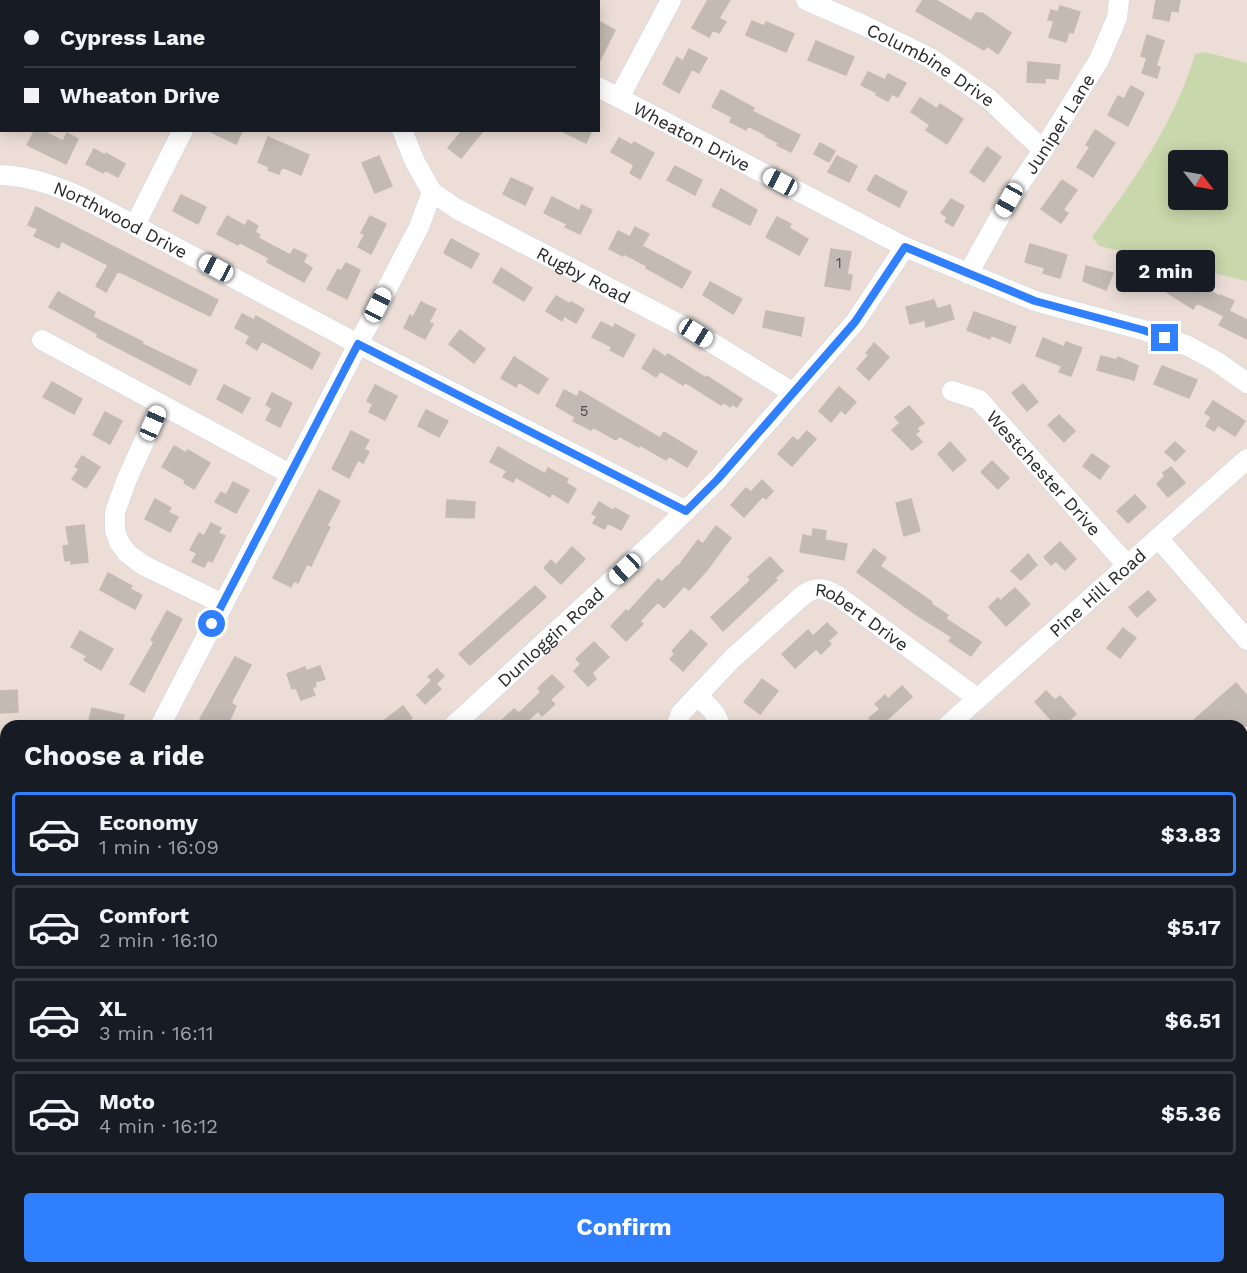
<!DOCTYPE html>
<html lang="en">
<head>
<meta charset="utf-8">
<style>
  body { margin:0; font-family:"Work Sans",sans-serif; background:#20242c; color:#f1f3f6; height:100vh; display:flex; flex-direction:column; font-size:22px; white-space:nowrap }
  * { box-sizing:border-box; margin:0 }
  p { font-size:20px; color:#9ea1a6 }
  .icon { flex:none; width:33px; height:33px; fill:none; stroke:currentColor; stroke-width:2; stroke-linecap:round; stroke-linejoin:round }
  .map { position:relative; flex:1; overflow:hidden }
  .sheet { position:absolute; left:0px; top:720px; width:1248px; height:554px; display:flex; flex-direction:column; background:#171b24; border-radius:18px 18px 0 0; box-shadow:0 3px 15px #0003 }
  .sheet>* { flex:none }
  .top-card { position:absolute; left:0px; top:0px; width:600px; height:132px; box-shadow:0 3px 15px #0003; display:grid; align-content:center; height:132px; padding:0 24px; background:#171b24 }
  .needle { width:39px; rotate:121deg }
  .tools { position:absolute; left:1168px; top:150px; display:grid; gap:12px }
  .tools a { display:grid; place-items:center; width:60px; height:60px; border-radius:6px; background:#171b24; box-shadow:0 3px 15px #0003; font-size:30px }
  .end { position:absolute; width:27px; height:27px; margin:-14px; border:8px solid #307fff; background:#fff; box-shadow:0 0 0 3px #fff }
  .from { border-radius:50% }
  .bubble { position:absolute; height:42px; border-radius:6px; background:#171b24; box-shadow:0 3px 15px #0003; font-size:20px; font-weight:700; line-height:42px; text-align:center }
  .car { position:absolute; width:18px; height:36px; margin:-18px -9px; border-radius:8px; box-shadow:0 0 4px 2px #0007; background:linear-gradient(#fff 24%,#345 0 40%,#fff 0 76%,#345 0 86%,#fff 0) }
  .top-card b { display:flex; align-items:center; gap:21px; height:57px; font-size:22px }
  .top-card b+b { border-top:2px solid #363941 }
  .top-card i { width:15px; height:15px; background:#f1f3f6 }
  ul { padding:0; list-style:none }
  li { display:flex; align-items:center; gap:18px; height:84px; margin:0 12px 9px; padding:0 12px; border:3px solid #363941; border-radius:6px }
  li div { flex:1 }
  li b { display:block; font-size:22px }
  li em { font-style:normal; font-weight:700 }
  li.active { border-color:#307fff }
  li>.icon { width:54px; height:54px; stroke-width:1.5 }
  h2 { padding:0 24px; font-size:27px; line-height:72px }
  .cta { display:flex; gap:12px; margin-top:auto; padding:12px 24px }
  .cta a { flex:1; height:69px; border-radius:6px; background:#307fff; color:#fff; font-size:24px; font-weight:700; line-height:69px; text-align:center }
  .map>svg:first-child { display:block }
  .cemetery { fill:#c9d7ac; fill-rule:evenodd }
  .building { fill:#c2bab3; stroke:#c6bab1; stroke-width:1.5 }
  .lines { fill:none; stroke-linecap:round; stroke-linejoin:round }
  .minor-casing { stroke:#ccd4e2; stroke-width:21 }
  .minor { stroke:#fff; stroke-width:20 }
  .rail-casing { stroke:#99a2b4; stroke-width:6 }
  .rail { stroke:#fff; stroke-width:4; stroke-dasharray:11; stroke-linecap:butt }
  .route { stroke:#307fff; stroke-width:8 }
  .labels { text-anchor:middle; dominant-baseline:central; stroke-width:5; stroke-linejoin:round; paint-order:stroke }
  .number-label { font-size:15px; fill:#4e4c4a }
  .street-label { font-size:18px; fill:#272727; stroke:#fff }
</style>
</head>
<body>
<div class="map">
<svg width="1247" height="1273" viewBox="0 0 1247 1273">
  <rect width="100%" height="100%" fill="#ecded7"/>
  <path class="cemetery" d="M1205,52L1247,63V281L1099,246L1092,237C1134,181 1175,122 1195,54ZM1179,160H1218V200H1179Z
    M437,1268H788V1273H441Z"/>
  <path class="building" d="M708,0H730L719,18L726,22L719,33L713,30L709,37L692,28Z
    M923,0H936L971,21L976,13H982L1011,33L998,54L987,46L984,50L916,11Z
    M1156,0H1180L1178,12L1171,11L1169,21L1153,18Z
    M1060,6L1080,12L1073,33L1069,32L1066,42L1049,37L1054,21L1048,20L1051,10L1058,12Z
    M598,21L615,30L598,64Z
    M752,21L764,26L766,22L794,34L786,52L746,35Z
    M1147,35L1164,41L1156,66L1160,67L1157,78L1142,73L1147,58L1141,56Z
    M816,41L854,57L846,75L808,60Z
    M689,49L707,58L699,73L692,69L679,93L663,84L677,57L683,61Z
    M1028,62L1060,65L1058,79L1045,78V83L1027,82Z
    M868,72L885,80L888,74L906,83L898,97L892,94L888,101L876,95L877,93L861,85Z
    M1131,86L1144,93L1128,126L1108,115L1118,96L1124,99Z
    M721,90L754,108L752,111L800,135L791,152L777,145L779,143L765,136L766,135L748,126L746,130L730,122L732,117L712,107Z
    M920,98L937,109L940,104L963,119L947,144L926,130L930,125L911,112Z
    M35,130H41L63,141L67,133L78,139L66,164L27,145Z
    M207,130H243L236,144Z
    M463,130H484L461,158L448,148Z
    M560,130H592L586,143Z
    M1095,130L1115,143L1093,177L1077,167L1090,147L1086,145Z
    M268,137L309,155L301,175L282,167L279,174L268,170L269,167L258,162Z
    M619,138L632,145L634,142L654,153L640,179L630,173L634,165L611,152Z
    M820,143L835,151L829,162L814,154Z
    M987,147L1001,157L984,182L970,172Z
    M94,149L105,155L106,153L125,164L118,177L105,170L103,173L86,164Z
    M379,156L392,186L375,193L362,163Z
    M837,156L857,166L849,182L828,172Z
    M675,166L702,180L695,195L667,180Z
    M875,175L907,192L899,207L867,190Z
    M511,178L533,188L525,205L503,194Z
    M1062,180L1077,190L1063,210L1068,213L1061,223L1041,209Z
    M721,189L757,210L750,225L712,206Z
    M181,195L206,207L198,224L173,211Z
    M552,197L579,211L582,205L592,210L580,234L565,227L567,224L544,213Z
    M951,199L964,206L953,226L945,222L947,217L941,213Z
    M36,207L218,300L210,316L118,271L106,292L96,286L108,265L61,241L59,248L34,236L38,229L28,225Z
    M227,216L245,226L248,220L258,226L255,232L260,235L258,238L290,255L294,249L307,255L303,262L312,268L304,282L267,262L269,258L239,242L238,245L217,234Z
    M370,216L386,224L371,254L358,247L365,234L361,233Z
    M777,217L791,224L789,228L808,239L799,255L766,237Z
    M635,227L649,234L642,246L691,272L682,288L646,268L647,266L624,254L623,256L609,249L618,231L630,237Z
    M451,239L479,254L471,268L444,253Z
    M1030,244L1067,255L1060,278L1043,273L1045,268L1025,262Z
    M831,249L851,252L847,274L852,275L850,290L825,286Z
    M346,263L360,270L347,299L327,289L338,269L341,271Z
    M1086,266L1113,273L1106,290L1083,281Z
    M501,268L532,288L524,301L493,282Z
    M1174,277L1194,289L1198,283L1219,296L1220,295L1234,301L1229,311L1247,320V339L1219,325L1224,316L1197,303L1193,309L1165,291Z
    M710,282L742,299L733,314L703,295Z
    M58,292L95,312L93,317L143,342L142,344L197,370L190,385L97,337L98,334L49,307Z
    M556,296L570,304L571,302L584,309L576,323L564,316L562,321L546,311Z
    M934,300L937,309L950,305L954,319L926,327L925,320L910,324L906,307Z
    M421,302L436,309L429,322L433,324L425,339L404,328L410,315L413,317Z
    M766,311L804,318L801,336L763,327Z
    M974,312L1016,327L1010,343L991,335L990,339L967,330Z
    M242,314L254,320L256,316L320,353L312,369L262,341L257,350L246,343L250,336L235,328Z
    M601,322L613,328L615,324L635,335L623,357L610,350L612,347L592,337Z
    M460,330L485,349L474,363L449,344Z
    M1043,338L1064,347L1066,342L1082,348L1071,376L1059,372L1062,366L1036,356Z
    M874,343L889,357L869,380L857,369L869,355L866,353Z
    M654,349L666,357L668,354L706,378L707,376L742,399L737,407L732,404L730,407L723,402L721,405L685,382L683,385L660,371L656,377L642,368Z
    M1101,356L1117,360L1118,357L1138,366L1134,380L1097,370Z
    M514,357L548,379L538,394L519,382L516,387L501,378Z
    M1162,366L1197,380L1189,398L1154,384Z
    M52,382L82,399L74,414L43,397Z
    M1023,384L1038,402L1027,411L1012,393Z
    M224,385L250,398L242,413L217,399Z
    M375,385L397,396L385,420L369,412L373,404L367,401Z
    M839,387L856,402L845,414L841,410L831,422L819,411Z
    M564,390L577,397L580,391L660,438L664,432L697,452L687,467L669,456L666,460L640,445L639,447L619,436L616,440L593,427L591,430L573,421L575,417L556,406Z
    M272,393L292,403L280,427L266,420L272,408L266,405Z
    M1213,401L1245,421L1235,436L1218,425L1214,431L1206,426L1211,417L1205,413Z
    M909,406L924,423L917,428L919,431L915,434L922,442L912,450L892,430L900,423L895,417Z
    M426,410L448,421L439,437L418,426Z
    M105,412L122,421L110,444L93,435Z
    M1059,415L1075,431L1064,442L1048,425Z
    M351,431L369,440L364,449L369,452L363,463L358,460L349,478L332,469Z
    M807,431L816,439L792,466L778,454L793,437L798,441Z
    M950,442L966,460L953,471L938,454Z
    M1175,442L1185,451L1175,461L1165,452Z
    M174,446L186,453L188,450L210,463L194,489L184,483L185,480L162,467Z
    M498,447L545,474L548,468L568,479L566,483L576,489L568,503L552,493L550,497L516,477L513,482L503,477L507,471L490,462Z
    M1092,454L1109,466L1100,479L1083,466Z
    M82,456L100,467L86,488L72,479L79,469L75,467Z
    M992,461L1009,478L998,489L981,472Z
    M1171,467L1185,483L1168,497L1157,484L1165,476L1163,473Z
    M762,480L773,491L766,499L763,496L744,517L731,505L746,488L751,492Z
    M233,482L249,490L236,513L215,502L221,492L226,495Z
    M319,490L340,501L327,526L330,527L311,566L307,564L298,583L294,581L291,587L273,578Z
    M1135,495L1146,507L1128,523L1117,511Z
    M155,499L171,508L168,512L178,517L170,532L145,519Z
    M911,499L920,531L904,536L896,503Z
    M447,500L475,502L474,518L446,517Z
    M599,502L614,511L615,508L629,516L621,530L608,523L604,529L593,523L597,516L592,514Z
    M211,523L221,528L218,533L225,536L212,562L208,560L204,567L192,562L197,553L190,550L199,533L204,536Z
    M84,525L88,562L71,564V560L65,561L63,546L69,545L66,527Z
    M716,526L731,538L707,570L689,590L684,586L664,608L658,602L640,621L643,624L626,641L611,626L626,610L628,612L658,579L662,582L677,566L678,567L698,540L703,544Z
    M813,529L826,531L825,540L847,544L844,560L800,552L803,535L812,537Z
    M1060,542L1076,559L1065,570L1056,561L1051,565L1044,557Z
    M572,547L585,559L561,584L544,568L551,560L556,565Z
    M874,549L886,558L880,566L932,602L931,604L948,615L946,619L981,642L971,656L949,641L952,637L915,614L857,572Z
    M1028,554L1037,565L1021,580L1011,571Z
    M770,557L783,571L775,578L777,580L723,631L711,617L751,580L748,577Z
    M108,573L132,586L130,589L142,595L135,609L100,590Z
    M535,586L546,597L470,665L459,654Z
    M1015,588L1030,604L1006,626L989,607L998,598L1000,601Z
    M1148,591L1156,600L1137,617L1129,607Z
    M167,611L182,619L144,692L130,684L154,642L151,640Z
    M827,623L837,633L828,641L831,644L821,654L816,649L795,668L782,654L808,630L813,636Z
    M1123,628L1136,638L1120,658L1107,648Z
    M691,630L707,644L683,671L670,659L675,654L672,651Z
    M80,631L113,649L101,670L84,660L87,656L71,647Z
    M594,642L609,657L592,673L596,679L588,686L574,671L581,664L576,659Z
    M235,657L251,665L231,703L236,706L227,726H214L200,719Z
    M320,666L325,679L315,682L316,686L312,688L315,695L301,700L296,688L292,689L287,674L305,667L306,671Z
    M437,669L444,676L436,684L441,689L425,704L417,695L432,680L428,677Z
    M552,675L564,687L550,700L555,704L542,716L538,711L522,726H496L514,709L519,713L541,692L538,688Z
    M762,679L778,691L760,714L744,702Z
    M1236,683L1247,696V726H1187Z
    M902,686L912,697L880,726H876L869,718L880,709L875,704L885,695L888,699Z
    M17,690L18,712L0,713V691Z
    M1046,691L1055,700L1060,696L1076,714L1063,726H1057L1035,702Z
    M403,706L412,718L402,726H377Z
    M92,708L124,715L122,726L88,724Z"/>
  <g class="lines">
    <g class="minor-casing">
      <g id="minor">
        <path d="M47,0L50,2"/>
        <path d="M456,0L457,2"/>
        <path id="s1" d="M806,0L861,24L930,58L989,99L1043,150"/>
        <path d="M243,2V0"/>
        <path id="s2" d="M598,87L905,247L1035,301L1143,330L1188,346L1216,361L1247,383"/>
        <path d="M619,98L671,0"/>
        <path id="s3" d="M402,130L415,162L432,192L457,209L696,333L792,392"/>
        <path id="s4" d="M0,175C29,176 54,185 81,197L358,344L686,511"/>
        <path d="M135,225L183,130"/>
        <path id="s5" d="M968,274L1009,200L1043,150L1099,60L1117,18L1119,0"/>
        <path d="M42,340L290,474"/>
        <path id="s6" d="M952,391L979,400L1127,565"/>
        <path d="M161,404L127,479L115,512V530L119,542L127,553L143,565L223,604"/>
        <path d="M1158,538L1247,640"/>
        <path d="M697,696C707,705 717,712 720,726"/>
        <path d="M160,726L419,227L432,192"/>
        <path id="s7" d="M453,726L659,537L718,479L855,322L905,247"/>
        <path id="s8" d="M676,726L681,713L732,659L801,597C814,586 823,587 838,596L977,698"/>
        <path id="s9" d="M947,726L1247,459"/>
        <path d="M0,746L6,747"/>
        <path d="M1242,919L1247,915"/>
        <path d="M0,982L6,986"/>
        <path d="M0,1120L6,1104"/>
        <path d="M346,1273L352,1268"/>
      </g>
    </g>
    <use href="#minor" class="minor"/>
    <g class="rail-casing">
      <path id="rail" d="M1242,1198L1247,1195
        M1073,1273L1087,1268"/>
    </g>
    <use href="#rail" class="rail"/>
  </g>
  <g class="lines">
    <path class="route" d="M212,624L358,344L686,511L718,479L855,322L905,247L1035,301L1143,330L1165,338"/>
  </g>
  <g class="labels">
    <g class="number-label">
      <text x="839" y="263">1</text>
      <text x="584" y="411">5</text>
    </g>
    <g class="street-label">
      <text stroke="none"><textPath href="#s1" startOffset="141">Columbine Drive</textPath></text>
      <text stroke="none"><textPath href="#s5" startOffset="176">Juniper Lane</textPath></text>
      <text stroke="none"><textPath href="#s2" startOffset="106">Wheaton Drive</textPath></text>
      <text stroke="none"><textPath href="#s4" startOffset="130">Northwood Drive</textPath></text>
      <text stroke="none"><textPath href="#s3" startOffset="242">Rugby Road</textPath></text>
      <text stroke="none"><textPath href="#s6" startOffset="126">Westchester Drive</textPath></text>
      <text stroke="none"><textPath href="#s9" startOffset="201">Pine Hill Road</textPath></text>
      <text stroke="none"><textPath href="#s8" startOffset="252">Robert Drive</textPath></text>
      <text stroke="none"><textPath href="#s7" startOffset="132">Dunloggin Road</textPath></text>
    </g>
  </g>
</svg>
<div class="tools">
<a><svg class="needle" viewBox="-14 -14 28 28"><path d="M0-13l5 13h-10z" fill="#e53935"/><path d="M0 13l5-13h-10z" fill="#9ea1a6"/></svg></a>
</div>
<i class="end from" style="left:212px;top:624px"></i>
<i class="end" style="left:1165px;top:338px"></i>
<div class="bubble" style="left:1116px;top:250px;width:99px">2 min</div>
<i class="car" style="left:780px;top:182px;rotate:298deg"></i>
<i class="car" style="left:1009px;top:200px;rotate:209deg"></i>
<i class="car" style="left:216px;top:268px;rotate:298deg"></i>
<i class="car" style="left:378px;top:305px;rotate:27deg"></i>
<i class="car" style="left:696px;top:333px;rotate:122deg"></i>
<i class="car" style="left:153px;top:423px;rotate:24deg"></i>
<i class="car" style="left:625px;top:569px;rotate:227deg"></i>
<div class="top-card">
<b><i class="from"></i>Cypress Lane</b>
<b><i></i>Wheaton Drive</b>
</div>
<section class="sheet">
<h2>Choose a ride</h2>
<ul>
<li class="active"><svg class="icon" aria-label="car" viewBox="0 0 24 24"><path d="M5 17H2v-5l4-1 3-4h7l3 4 3 1v5h-3M9 17h6M6 11h13"/><circle cx="7" cy="17" r="2"/><circle cx="17" cy="17" r="2"/></svg><div><b>Economy</b><p>1 min · 16:09</p></div><em>$3.83</em></li>
<li><svg class="icon" aria-label="car" viewBox="0 0 24 24"><path d="M5 17H2v-5l4-1 3-4h7l3 4 3 1v5h-3M9 17h6M6 11h13"/><circle cx="7" cy="17" r="2"/><circle cx="17" cy="17" r="2"/></svg><div><b>Comfort</b><p>2 min · 16:10</p></div><em>$5.17</em></li>
<li><svg class="icon" aria-label="car" viewBox="0 0 24 24"><path d="M5 17H2v-5l4-1 3-4h7l3 4 3 1v5h-3M9 17h6M6 11h13"/><circle cx="7" cy="17" r="2"/><circle cx="17" cy="17" r="2"/></svg><div><b>XL</b><p>3 min · 16:11</p></div><em>$6.51</em></li>
<li><svg class="icon" aria-label="car" viewBox="0 0 24 24"><path d="M5 17H2v-5l4-1 3-4h7l3 4 3 1v5h-3M9 17h6M6 11h13"/><circle cx="7" cy="17" r="2"/><circle cx="17" cy="17" r="2"/></svg><div><b>Moto</b><p>4 min · 16:12</p></div><em>$5.36</em></li>
</ul>
<div class="cta"><a>Confirm</a></div>
</section>
</div>
</body>
</html>
